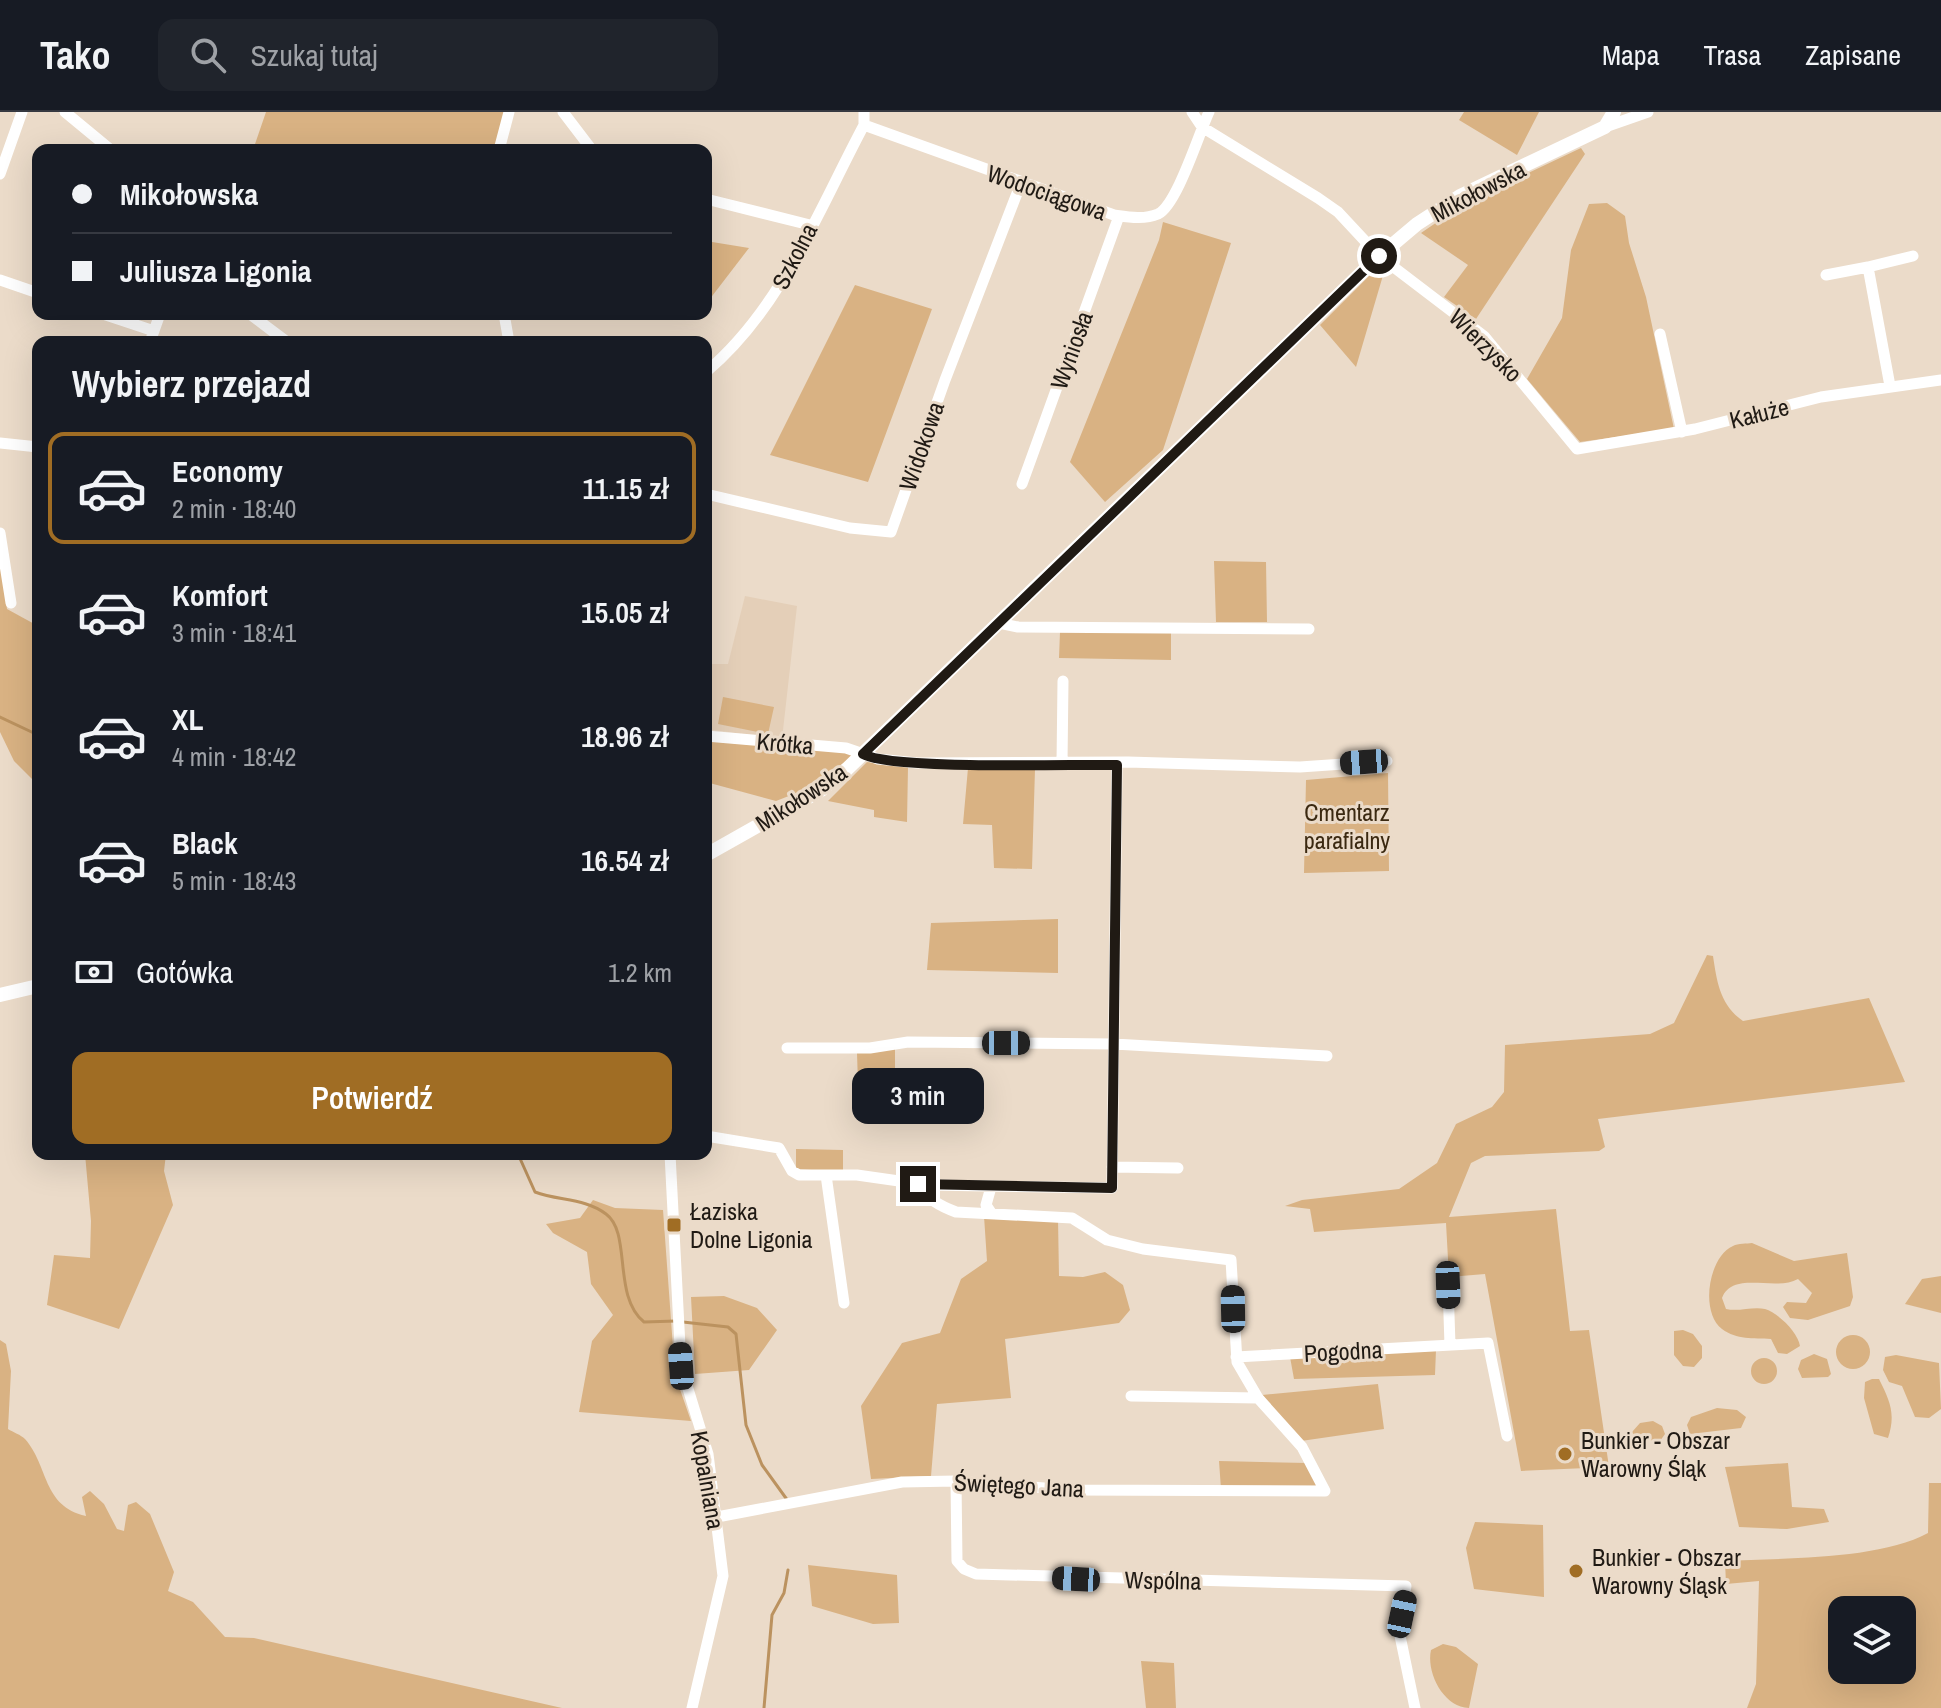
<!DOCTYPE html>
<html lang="pl">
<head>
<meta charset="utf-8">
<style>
  body { margin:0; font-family:"Archivo Narrow",sans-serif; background:#20242c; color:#f1f3f6; height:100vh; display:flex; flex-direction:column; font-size:30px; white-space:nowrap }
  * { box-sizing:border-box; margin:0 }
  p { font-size:26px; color:#9ea1a6 }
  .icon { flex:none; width:44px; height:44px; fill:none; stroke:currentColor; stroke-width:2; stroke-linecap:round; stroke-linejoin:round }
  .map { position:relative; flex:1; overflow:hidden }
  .side { position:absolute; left:32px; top:224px; width:680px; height:824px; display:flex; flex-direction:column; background:#171b24; border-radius:16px; box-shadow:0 8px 32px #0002 }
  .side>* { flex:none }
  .top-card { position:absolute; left:32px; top:32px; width:680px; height:176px; border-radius:16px; box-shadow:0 8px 32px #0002; display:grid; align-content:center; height:176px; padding:0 40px; background:#171b24 }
  .buttons { position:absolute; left:1828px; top:1484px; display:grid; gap:16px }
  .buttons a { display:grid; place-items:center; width:88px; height:88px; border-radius:16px; background:#171b24; box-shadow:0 8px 32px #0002; font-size:40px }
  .end { position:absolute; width:36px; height:36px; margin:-18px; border:10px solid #201a14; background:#fff; box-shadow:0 0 0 4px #fff }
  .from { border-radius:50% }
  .bubble { position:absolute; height:56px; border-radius:16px; background:#171b24; box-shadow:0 8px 32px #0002; font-size:26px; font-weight:600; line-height:56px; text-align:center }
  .car { position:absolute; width:24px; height:48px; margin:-24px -12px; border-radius:10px; box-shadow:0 0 6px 2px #0007; background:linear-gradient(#222 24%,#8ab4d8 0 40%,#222 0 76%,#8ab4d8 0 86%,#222 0) }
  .top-card b { display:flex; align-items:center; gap:28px; height:76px; font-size:30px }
  .top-card b+b { border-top:2px solid #363941 }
  .top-card i { width:20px; height:20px; background:#f1f3f6 }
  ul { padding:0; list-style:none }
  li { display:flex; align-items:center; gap:24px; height:112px; margin:0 16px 12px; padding:0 24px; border:4px solid transparent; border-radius:16px }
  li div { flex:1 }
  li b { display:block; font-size:30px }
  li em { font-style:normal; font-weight:600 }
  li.on { border-color:#a06d24 }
  li>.icon { width:72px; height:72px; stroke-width:1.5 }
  h2 { padding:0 40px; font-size:36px; line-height:96px }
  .pay { display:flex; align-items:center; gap:20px; height:88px; padding:0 40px; font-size:30px }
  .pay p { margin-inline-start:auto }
  .action { display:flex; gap:16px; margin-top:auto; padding:16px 40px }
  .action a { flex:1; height:92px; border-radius:16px; background:#a06d24; color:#fff; font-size:32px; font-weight:600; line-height:92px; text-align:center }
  header { display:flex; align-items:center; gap:48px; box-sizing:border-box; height:112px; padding:0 40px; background:#171b24; border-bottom:2px solid #363941 }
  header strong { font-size:38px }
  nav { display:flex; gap:44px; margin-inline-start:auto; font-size:28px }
  .search { width:560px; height:72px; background:#20242c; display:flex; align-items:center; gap:20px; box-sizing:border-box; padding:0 28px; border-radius:16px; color:#9ea1a6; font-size:30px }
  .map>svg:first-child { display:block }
  .built { fill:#e4cfb8 }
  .green { fill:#d9b283; fill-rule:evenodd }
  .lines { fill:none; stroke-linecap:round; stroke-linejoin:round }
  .stream { stroke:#bb925f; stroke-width:3 }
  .minor { stroke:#fff; stroke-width:11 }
  .tertiary { stroke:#fff; stroke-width:14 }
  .route { stroke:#201a14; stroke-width:10 }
  .poi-dot { fill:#a06d24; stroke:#ebdbc9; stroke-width:3 }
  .labels { text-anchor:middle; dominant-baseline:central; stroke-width:6; stroke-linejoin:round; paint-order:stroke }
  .street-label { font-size:24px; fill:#201a14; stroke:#ebdbc9 }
  .park-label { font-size:24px; fill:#3b2911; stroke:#ebdbc9 }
  .poi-label { font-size:24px; fill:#201a14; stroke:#ebdbc9; text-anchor:start }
</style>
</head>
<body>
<header>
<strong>Tako</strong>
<div class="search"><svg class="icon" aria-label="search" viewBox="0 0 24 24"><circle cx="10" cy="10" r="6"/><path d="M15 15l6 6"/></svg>Szukaj tutaj</div>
<nav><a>Mapa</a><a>Trasa</a><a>Zapisane</a></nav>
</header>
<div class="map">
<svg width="1941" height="1596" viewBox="0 0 1941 1596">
  <rect width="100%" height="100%" fill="#ebdbc9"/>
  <path class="built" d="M745,484L797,494L782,627L706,617L709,552H728Z"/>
  <path class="green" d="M266,0H504L495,38H472L463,34L461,38H253Z
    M1464,0H1539L1517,43L1459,8Z
    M1581,36L1585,42L1476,207L1444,185L1468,153L1421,121L1465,91Z
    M1607,91L1625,104L1629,131L1646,185L1674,317L1580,330L1527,267L1562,206L1571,138L1589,92Z
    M1163,110L1231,131L1163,338L1105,390L1070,350L1159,128Z
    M706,129L749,136L706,192Z
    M1377,156L1384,160L1356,255L1320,213Z
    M855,173L932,197L868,370L770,343Z
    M0,443L7,497L38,514V673L14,649L0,620Z
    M1214,449L1266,450L1267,510H1216Z
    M1060,520H1171V548L1059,546Z
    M723,585L774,595L768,622L718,612Z
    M707,629L851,641V647L817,673L776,689L706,670Z
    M867,650L908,655L907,710L874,705V698L828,689Z
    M968,656L1035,657L1032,757L994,756L992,713L963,712Z
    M1388,661L1389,759L1304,761L1306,668Z
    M1058,807V861L927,858L931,811Z
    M1707,843L1713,844C1717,870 1720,893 1743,909L1869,886L1905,970L1598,1007L1605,1035L1599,1039L1485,1044L1471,1051L1449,1105L1556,1097L1570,1219L1589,1218L1609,1355L1521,1359L1485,1162L1449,1165L1446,1111L1314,1120L1310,1097L1285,1094L1302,1088L1399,1077L1437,1051L1456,1012L1492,995L1504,980L1505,933L1650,922L1674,911Z
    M895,937V1003H859L857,941Z
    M796,1037L843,1038V1060L796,1057Z
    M85,1042H166L164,1059L173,1093L119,1217L47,1193L54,1143L90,1146L91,1109Z
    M593,1088L615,1096L663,1098L675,1263L691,1309L579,1300L592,1229L613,1203L591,1172L587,1140L553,1121L546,1112L580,1106Z
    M984,1104L1058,1107L1059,1164L1083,1165L1105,1160L1123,1173L1130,1198L1119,1211L1005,1227L1011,1286L937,1292L931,1364L871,1367L861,1294L902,1231L940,1221L961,1167L987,1149Z
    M1752,1131L1794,1149L1847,1141L1853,1185L1850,1194L1808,1208L1790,1206L1783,1195L1787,1190L1806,1191L1812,1181L1798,1167C1775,1180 1733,1158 1722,1186L1726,1197C1739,1200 1753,1194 1765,1197C1778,1201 1798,1220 1800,1234L1787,1242L1778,1241L1771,1227C1753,1226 1737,1228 1722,1217C1700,1201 1708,1145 1733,1134C1738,1131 1747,1132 1752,1131Z
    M1941,1164V1201L1905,1192L1922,1167Z
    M724,1184L757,1196L777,1218L749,1258L695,1262L691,1185Z
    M1683,1218L1693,1222L1702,1234V1246L1694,1255L1683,1254L1674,1243V1219Z
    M1836 1240a17 17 0 1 1 34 0a17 17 0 1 1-34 0Z
    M0,1228L6,1232L11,1259L8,1317C13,1320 21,1323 25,1327C49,1354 42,1394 86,1404L82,1385L90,1379L104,1392L117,1417L124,1419L128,1393L136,1390L150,1402L174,1460L168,1479L193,1490L225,1525L254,1526L562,1596H0Z
    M1436,1238L1435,1263L1294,1267L1290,1245Z
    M1814,1242L1827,1247L1831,1262L1828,1265L1802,1266L1798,1257L1801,1248Z
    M1896,1243L1939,1251L1941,1297L1929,1306L1915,1305L1902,1274L1889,1270L1883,1258L1885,1245Z
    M1751 1259a13 13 0 1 1 26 0a13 13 0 1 1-26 0Z
    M1872,1267H1879C1890,1289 1896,1302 1888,1326L1874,1322L1864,1286L1865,1270Z
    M1378,1272L1384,1317L1301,1329L1262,1283Z
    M1717,1296L1737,1298L1746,1305L1741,1316L1690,1322L1687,1313L1691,1305Z
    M1653,1309L1662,1314L1665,1322L1660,1329L1636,1327L1632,1320L1640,1311Z
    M1219,1349L1307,1351L1320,1375L1221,1377Z
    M1788,1351L1792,1395L1824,1397L1829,1410L1787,1417L1739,1415L1725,1355Z
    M1929,1371H1941V1596H1747L1756,1572L1759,1469L1726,1472L1725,1449C1782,1446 1879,1448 1928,1421ZM1902,1498V1558H1842V1498Z
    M1475,1410L1543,1413L1544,1485L1474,1477L1466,1436Z
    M808,1453L897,1463L899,1511L873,1512L812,1494Z
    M1443,1532L1456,1535L1478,1552L1469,1596C1443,1595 1426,1560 1431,1538Z
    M1141,1549L1174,1551L1176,1596H1146Z"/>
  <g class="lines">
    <path class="stream" d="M0,605L38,623
      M518,1042L535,1080C559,1089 585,1086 606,1102C632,1121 612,1184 644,1210L676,1209
      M683,1210L728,1215L736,1222L746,1313L762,1353L788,1389
      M764,1596L772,1503L784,1481L788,1458"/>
    <path class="minor" d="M65,0L111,38
      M563,0L592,38
      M1192,0L1202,15L1318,86L1338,100L1379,144L1484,224L1577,337L1695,317L1821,285L1941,268
      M864,13L1114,103C1128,105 1144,108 1158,102C1177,93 1199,21 1209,0
      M1605,15L1648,0
      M499,38L509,0
      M0,62L22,0
      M706,87L810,113
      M1868,155L1913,144
      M1826,163L1868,155L1890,274
      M0,168L38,181
      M103,202L154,219
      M250,202L287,230
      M504,202L509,230
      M1660,222L1682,320
      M150,230L160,202
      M706,260C782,196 818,99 864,13V0
      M0,331L38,335
      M1022,372L1119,104
      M706,382L850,416L891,420L945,268L1021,71
      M0,421L11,491
      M999,511L1018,515L1309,517
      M706,624L846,636L878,647L917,651L1128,650L1300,655L1387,649
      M1062,651L1063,569
      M787,936H870L908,930L1114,932L1327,944
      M706,1024L779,1036L792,1059L799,1063H857L927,1073L1112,1076L1117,653
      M670,1042L681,1254L708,1342L723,1464L692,1596
      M1112,1055L1178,1056
      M826,1063L844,1191
      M991,1075L986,1093L992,1102
      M1444,1166L1448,1173L1450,1233
      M1236,1245L1488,1231L1507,1324
      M1131,1284L1258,1286
      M956,1369L957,1449L964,1457L976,1462L1406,1474L1399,1519L1415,1596
      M717,1405L902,1370L956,1369L1070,1378L1325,1379L1302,1335L1258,1286L1237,1250L1231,1148L1143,1137L1107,1128L1072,1106L956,1100C940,1094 927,1087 918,1072"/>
    <path class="tertiary" d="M706,743L821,678L847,657L1379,144L1417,112L1460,84L1605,15L1614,0
      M0,883L38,874"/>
  </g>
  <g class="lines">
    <path class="route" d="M918,1072L1112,1076L1117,653C1073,652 890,658 863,642L1379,144"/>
  </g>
  <g class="poi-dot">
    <rect x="666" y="1105" width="16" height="16" rx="4"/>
    <circle cx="1565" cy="1342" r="8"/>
    <circle cx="1576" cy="1459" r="8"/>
  </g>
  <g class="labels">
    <g class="street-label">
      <text transform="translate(1478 79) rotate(-28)">Mikołowska</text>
      <text transform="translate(1047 80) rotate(19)">Wodociągowa</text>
      <text transform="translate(794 144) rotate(-63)">Szkolna</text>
      <text transform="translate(1486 233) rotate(45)">Wierzysko</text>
      <text transform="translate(1071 238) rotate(-70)">Wyniosła</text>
      <text transform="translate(1759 301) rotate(-14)">Kałuże</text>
      <text transform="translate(921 334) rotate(-71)">Widokowa</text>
      <text transform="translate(785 631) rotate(5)">Krótka</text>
      <text transform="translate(801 685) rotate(-33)">Mikołowska</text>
      <text transform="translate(1343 1239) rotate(-3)">Pogodna</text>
      <text transform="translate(708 1368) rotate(80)">Kopalniana</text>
      <text transform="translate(1019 1373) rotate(3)">Świętego Jana</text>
      <text transform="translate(1163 1468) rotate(1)">Wspólna</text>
    </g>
    <g class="park-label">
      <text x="1347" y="700">Cmentarz<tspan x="1347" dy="28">parafialny</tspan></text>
    </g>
    <g class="poi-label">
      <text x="690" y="1099">Łaziska<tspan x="690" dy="28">Dolne Ligonia</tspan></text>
      <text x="1581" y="1328">Bunkier - Obszar<tspan x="1581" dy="28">Warowny Śląk</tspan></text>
      <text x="1592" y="1445">Bunkier - Obszar<tspan x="1592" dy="28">Warowny Śląsk</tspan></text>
    </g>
  </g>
</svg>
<div class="buttons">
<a><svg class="icon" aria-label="layers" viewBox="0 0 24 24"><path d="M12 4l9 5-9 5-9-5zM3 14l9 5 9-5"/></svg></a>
</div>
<i class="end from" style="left:1379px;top:144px"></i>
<i class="end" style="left:918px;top:1072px"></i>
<div class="bubble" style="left:852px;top:956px;width:132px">3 min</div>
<i class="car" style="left:1364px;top:650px;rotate:266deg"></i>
<i class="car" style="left:1006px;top:931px;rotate:90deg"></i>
<i class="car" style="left:1448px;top:1173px;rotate:178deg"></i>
<i class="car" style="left:1233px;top:1197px;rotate:359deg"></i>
<i class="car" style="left:681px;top:1254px;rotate:356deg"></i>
<i class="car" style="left:1076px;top:1467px;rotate:273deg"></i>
<i class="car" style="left:1402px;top:1502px;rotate:12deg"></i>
<div class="top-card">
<b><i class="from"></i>Mikołowska</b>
<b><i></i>Juliusza Ligonia</b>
</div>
<section class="side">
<h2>Wybierz przejazd</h2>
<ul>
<li class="on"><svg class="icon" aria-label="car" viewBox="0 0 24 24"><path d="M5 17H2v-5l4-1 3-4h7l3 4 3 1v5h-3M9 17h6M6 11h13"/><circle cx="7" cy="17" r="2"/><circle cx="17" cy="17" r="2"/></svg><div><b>Economy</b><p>2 min · 18:40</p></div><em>11.15 zł</em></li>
<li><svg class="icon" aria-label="car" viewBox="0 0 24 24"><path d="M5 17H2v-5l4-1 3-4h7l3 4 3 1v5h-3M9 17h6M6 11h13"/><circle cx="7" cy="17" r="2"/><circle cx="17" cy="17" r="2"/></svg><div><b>Komfort</b><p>3 min · 18:41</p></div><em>15.05 zł</em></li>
<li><svg class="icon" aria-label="car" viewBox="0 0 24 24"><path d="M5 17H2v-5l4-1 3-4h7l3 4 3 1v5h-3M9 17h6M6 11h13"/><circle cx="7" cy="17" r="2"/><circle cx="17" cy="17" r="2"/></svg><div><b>XL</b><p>4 min · 18:42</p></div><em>18.96 zł</em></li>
<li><svg class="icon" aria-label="car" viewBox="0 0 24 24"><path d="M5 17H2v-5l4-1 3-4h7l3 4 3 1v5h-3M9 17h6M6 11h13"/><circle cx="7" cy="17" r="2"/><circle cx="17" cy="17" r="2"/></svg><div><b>Black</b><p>5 min · 18:43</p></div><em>16.54 zł</em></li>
</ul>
<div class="pay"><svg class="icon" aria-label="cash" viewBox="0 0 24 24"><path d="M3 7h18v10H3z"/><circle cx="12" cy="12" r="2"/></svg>Gotówka<p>1.2 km</p></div>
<div class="action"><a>Potwierdź</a></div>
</section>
</div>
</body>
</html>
